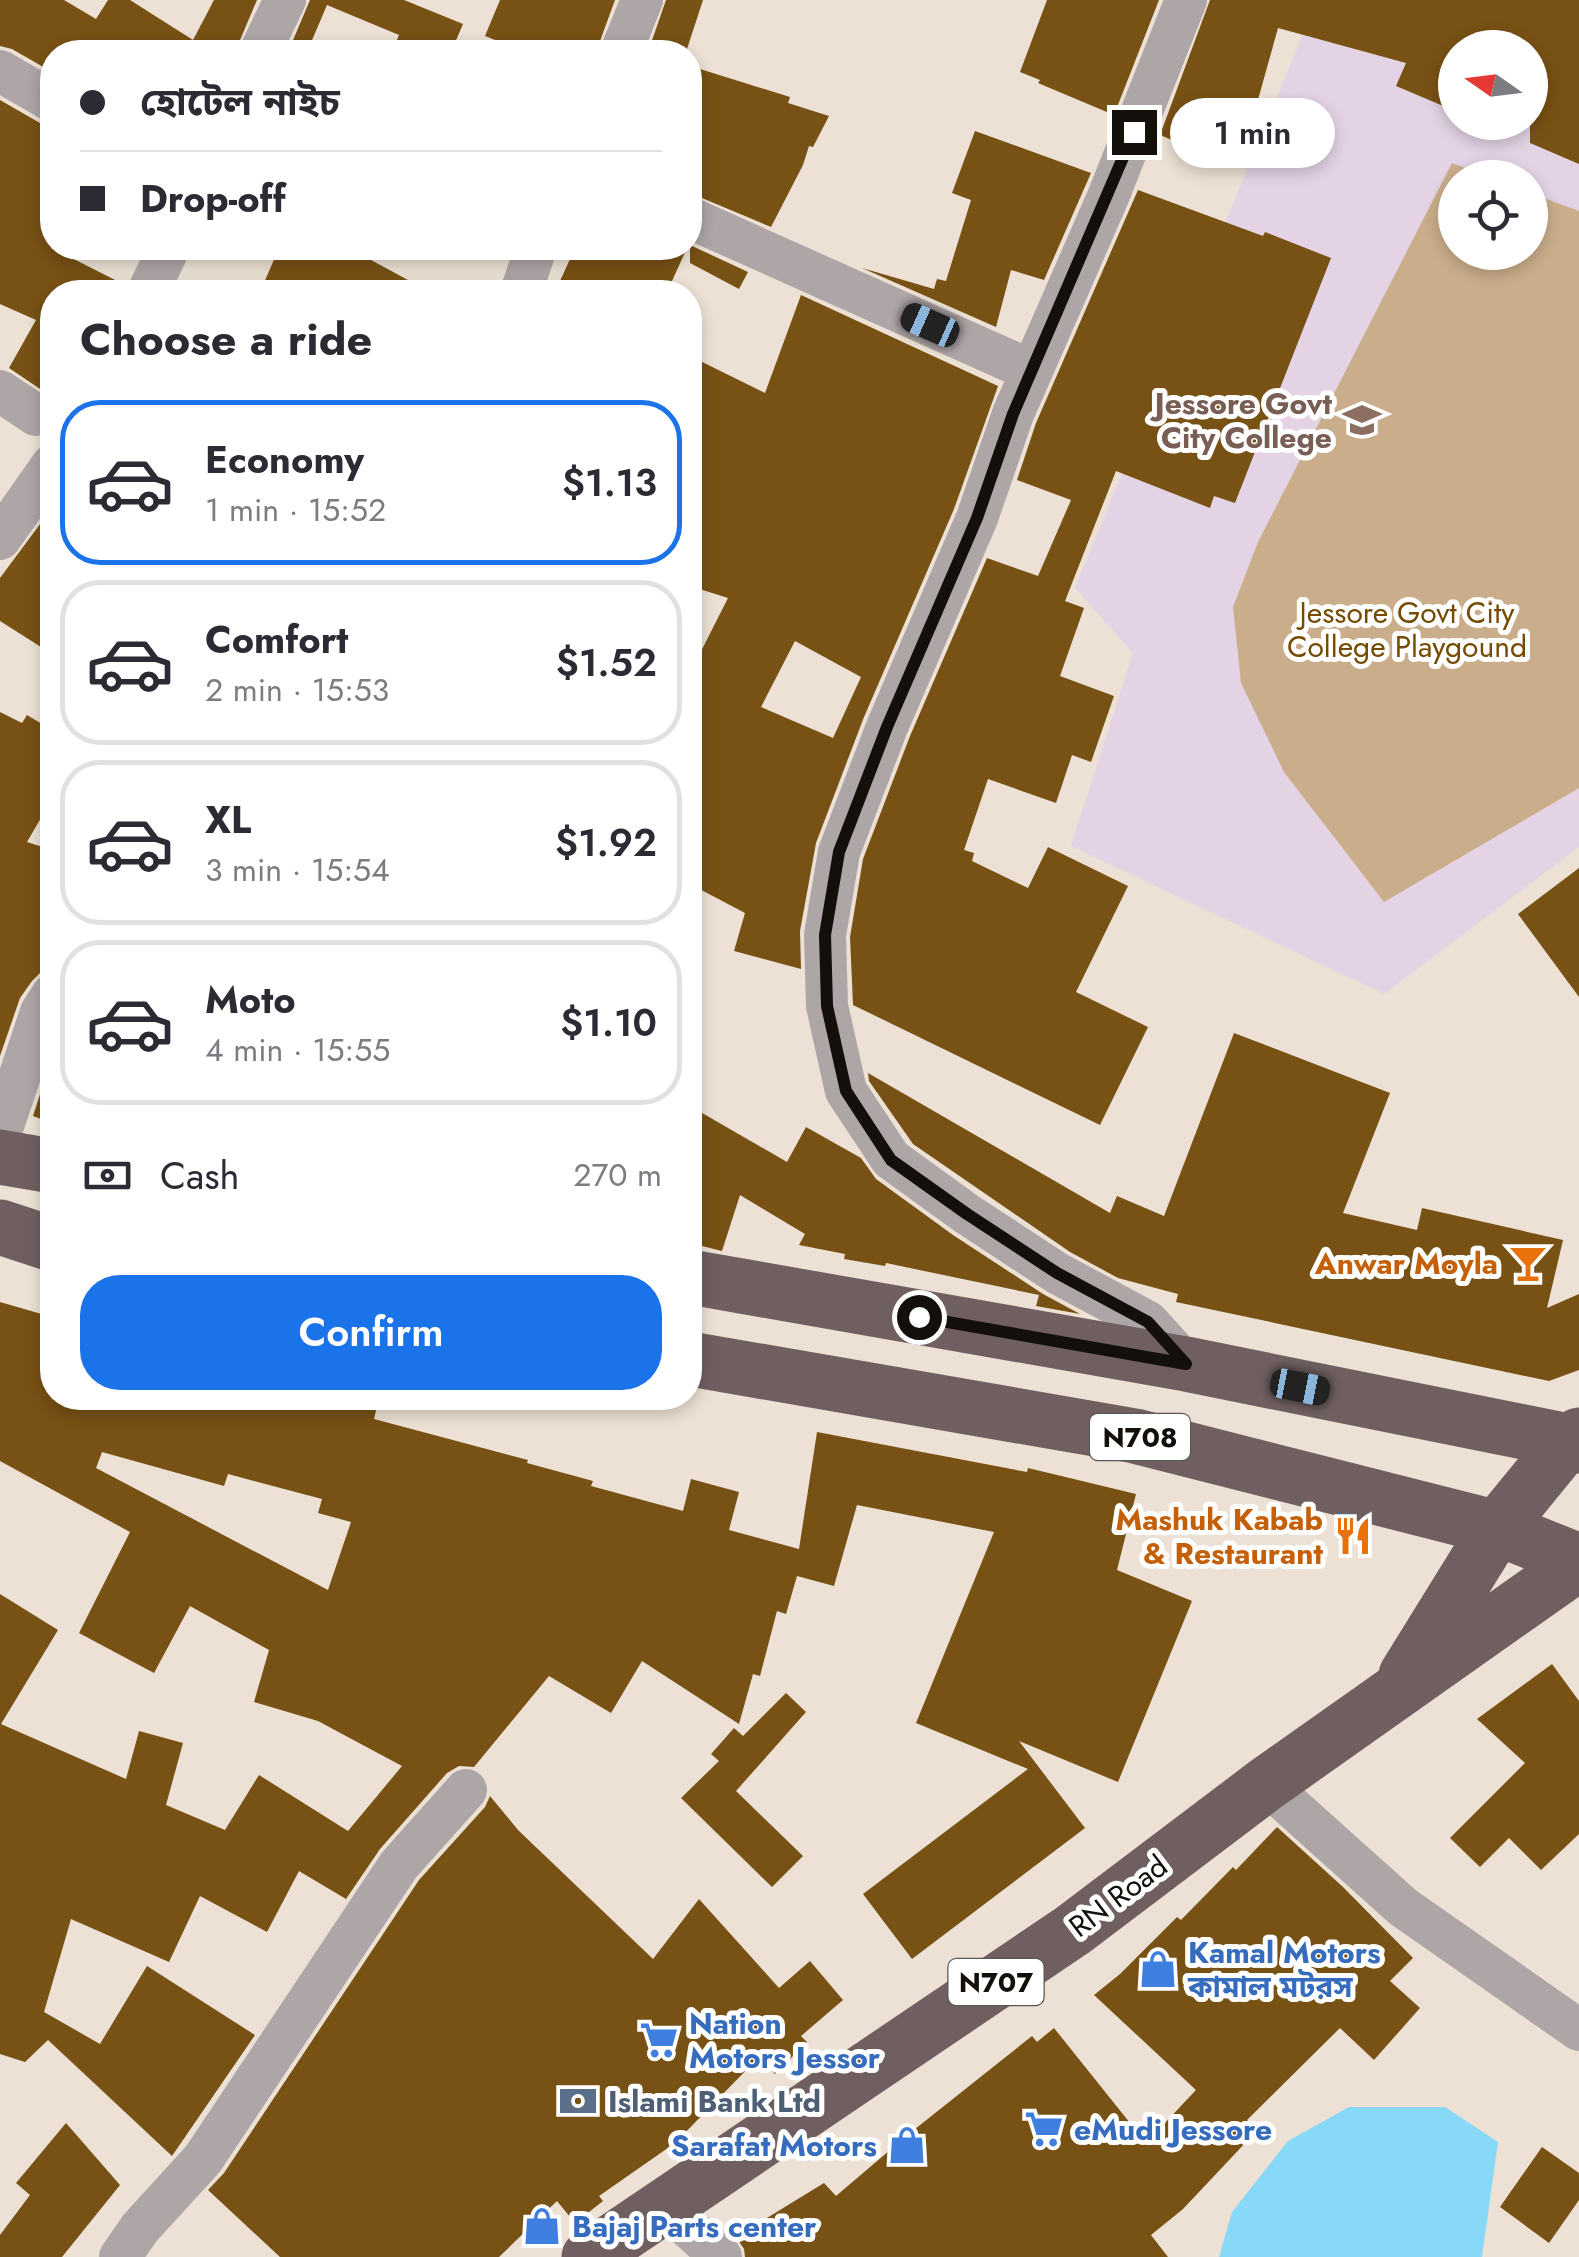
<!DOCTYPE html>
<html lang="en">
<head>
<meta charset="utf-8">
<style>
  body { margin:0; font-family:Jost,"Noto Sans Bengali",sans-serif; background:#f2f2f3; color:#2b2b33; height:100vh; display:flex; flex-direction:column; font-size:38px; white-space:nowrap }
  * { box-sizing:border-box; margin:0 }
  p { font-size:32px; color:#7c7c81 }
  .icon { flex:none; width:55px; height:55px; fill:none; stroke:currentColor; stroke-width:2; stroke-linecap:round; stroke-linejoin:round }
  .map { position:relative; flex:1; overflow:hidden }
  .side { position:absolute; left:40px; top:280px; width:662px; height:1130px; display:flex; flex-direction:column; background:#fff; border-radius:40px; box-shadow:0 5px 15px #0003 }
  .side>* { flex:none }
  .hud { position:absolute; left:40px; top:40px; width:662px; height:220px; border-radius:40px; box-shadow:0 5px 15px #0003; display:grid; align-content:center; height:220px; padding:0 40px; background:#fff }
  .needle { width:65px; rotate:284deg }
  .controls { position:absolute; left:1438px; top:30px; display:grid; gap:20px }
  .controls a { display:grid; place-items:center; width:110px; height:110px; border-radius:50%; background:#fff; box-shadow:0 5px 15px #0003; font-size:50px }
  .end { position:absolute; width:45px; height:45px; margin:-22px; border:12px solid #130f0b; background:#fff; box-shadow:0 0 0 5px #fff }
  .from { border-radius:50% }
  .bubble { position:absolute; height:70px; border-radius:35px; background:#fff; box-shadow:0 5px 15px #0003; font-size:32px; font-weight:600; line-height:70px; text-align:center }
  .car { position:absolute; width:30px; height:60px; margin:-30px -15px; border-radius:12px; box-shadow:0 0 8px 2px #0007; background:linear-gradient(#222 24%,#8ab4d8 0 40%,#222 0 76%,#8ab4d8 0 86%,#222 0) }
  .hud b { display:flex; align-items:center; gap:35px; height:95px; font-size:38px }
  .hud b+b { border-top:2px solid #e1e1e2 }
  .hud i { width:25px; height:25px; background:#2b2b33 }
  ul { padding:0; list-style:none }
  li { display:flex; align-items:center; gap:30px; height:165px; margin:0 20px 15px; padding:0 20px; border:5px solid #e1e1e2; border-radius:40px }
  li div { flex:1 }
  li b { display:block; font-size:38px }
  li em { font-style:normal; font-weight:600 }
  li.active { border-color:#1a73e8 }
  li>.icon { width:90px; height:90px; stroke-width:1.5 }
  h2 { padding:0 40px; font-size:45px; line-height:120px }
  .pay { display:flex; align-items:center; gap:25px; height:110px; padding:0 40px; font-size:38px }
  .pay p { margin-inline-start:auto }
  .primary-button { display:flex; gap:20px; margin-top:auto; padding:20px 40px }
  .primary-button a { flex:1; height:115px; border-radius:40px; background:#1a73e8; color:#fff; font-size:40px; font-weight:600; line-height:115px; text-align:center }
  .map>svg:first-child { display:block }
  .education { fill:#e3d3e5; fill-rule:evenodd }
  .green { fill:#caae8b }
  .water { fill:#88d8f8 }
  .building { fill:#785114; fill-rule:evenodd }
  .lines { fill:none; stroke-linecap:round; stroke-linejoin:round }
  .minor { stroke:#ada5a6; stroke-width:42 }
  .highway { stroke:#6f5f61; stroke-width:55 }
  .route { stroke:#130f0b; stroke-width:12 }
  .labels { text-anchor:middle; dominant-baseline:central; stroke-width:10; stroke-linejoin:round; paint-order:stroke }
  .shield { fill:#fff; stroke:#5a5754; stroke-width:2.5 }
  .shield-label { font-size:28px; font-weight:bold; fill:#130f0b }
  .education-label { font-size:30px; font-weight:bold; fill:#785e54; stroke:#fff; text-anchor:end }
  .park-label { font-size:30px; fill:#744b00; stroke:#fff }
  .food-label { font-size:30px; font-weight:bold; fill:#c56008; stroke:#fff; text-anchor:end }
  .street-label { font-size:30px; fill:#130f0b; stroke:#fff }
  .shop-label { font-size:30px; font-weight:bold; fill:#366cbe; stroke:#fff; text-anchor:start }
  .service-label { font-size:30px; font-weight:bold; fill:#4e5e75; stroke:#fff; text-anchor:start }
</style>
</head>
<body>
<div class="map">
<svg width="1579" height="2257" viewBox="0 0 1579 2257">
  <rect width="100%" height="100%" fill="#ece1d4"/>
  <path class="education" d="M1317,0L1579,49V847L1384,994L1071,846L1133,653L1075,588ZM1455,48H1530V122H1455ZM1455,178H1530V252H1455Z"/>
  <path class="green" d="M1452,163L1490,177L1455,178V252H1530V193L1579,211V788L1384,902L1284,772L1241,683L1233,607L1258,542Z"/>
  <path class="water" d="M1349,2107H1445L1498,2142L1482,2257H1219L1232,2212L1288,2141Z"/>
  <path class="building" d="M0,0H64L96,19L108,0H130L193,40L214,0H257L235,52H52V72L12,49L0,46Z
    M310,0H404L463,24L451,52H392L399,35L327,5L307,52H288Z
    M500,0H615L596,52H526L485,36Z
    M666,0H703L686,52H648Z
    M1047,0H1159L1114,115L1038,83L1040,80L1020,72Z
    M1210,0H1579V164L1530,143V48H1455V111L1396,86L1406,63L1278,28L1239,168L1160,135Z
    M700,69L790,97L788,103L829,116L813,147L809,146L803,165L771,227L690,193V100Z
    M0,100L40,123L52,126V248L125,285L123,292H52V397L9,368L36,320L0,304Z
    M975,131L1091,173L1044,280L1011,270L996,327L862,268L934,289L937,279L946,281L971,200L952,193Z
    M1138,190L1263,236L1265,232L1331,258L1235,503L1214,496L1210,508L1116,471L1065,601L1084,608L1060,676L1114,696L1091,762L1072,755L1056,803L988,779L964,850L974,853L972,861L1028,888L1048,847L1128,886L1076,992L1148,1027L1100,1125L853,1005L850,937L863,859L910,736L987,558L1038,576L1071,500L1017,480L1036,423Z
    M690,245L748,272L739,289L690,263Z
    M279,248H349L430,292H260Z
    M575,248H687L667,292H555Z
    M801,295L998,386L954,509L864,717L816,843L800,931L801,969L734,951L745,913L690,884V673L728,598L690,586V356L765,393ZM795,641L861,677L833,738L761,707Z
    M52,508V654L0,621V578Z
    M0,712L22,723L27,715L52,730V799L27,842L52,850V963L50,971L40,973L32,981L20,998L0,1056Z
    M1579,868V997L1518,914Z
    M1234,1033L1390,1093L1343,1213L1417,1230L1422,1208L1563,1240L1547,1308L1579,1294V1370L1549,1381L1176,1302L1178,1294L1118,1278L1070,1252L913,1144L869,1081L868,1073L1110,1213L1117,1196L1164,1216Z
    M52,1057V1123L33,1116Z
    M690,1106L787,1162L806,1127L861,1158L876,1179L953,1235L1043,1294L1080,1314L1036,1306L1039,1295L886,1263L885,1266L844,1259L845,1254L799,1245L805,1234L740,1195L722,1251L690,1243Z
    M0,1302L52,1317V1398H379L374,1419L528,1460L527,1463L593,1481L591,1486L683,1511L691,1479L739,1492L729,1530L799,1549L817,1432L1027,1472L1028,1468L1136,1494L1117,1570L1192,1601L1118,1782L1019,1741L1085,1828L912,1959L863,1894L1028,1769L916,1723L994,1532L857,1505L834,1586L797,1576L786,1614L777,1611L760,1676L753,1674L739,1724L642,1661L611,1713L549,1676L474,1767L459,1766L447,1773L380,1849L346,1899L299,1871L267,1932L200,1896L169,1962L71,1919L44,2012L100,2044L147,1966L255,2035L172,2156L48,2040L25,2062L0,2054V1594L58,1630L1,1724L126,1779L139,1731L183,1743L166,1805L225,1830L259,1775L348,1831L402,1766L318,1721L254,1702L269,1650L190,1606L154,1673L79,1633L130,1532L0,1461ZM102,1452L224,1486L228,1474L322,1499L318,1513L351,1522L328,1590L96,1468Z
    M1552,1664L1579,1701V1834L1541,1870L1509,1838L1480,1867L1450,1838L1525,1763L1477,1719Z
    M786,1693L806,1712L736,1791L803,1856L772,1887L681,1798L719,1761L711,1754L734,1728L743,1736Z
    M490,1796L518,1830L653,1959L699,1899L779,1988L810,1961L843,2000L801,2036L807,2042L775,2074L759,2057L675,2143L599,2196L603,2201L575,2223L557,2201L499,2257H280L208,2190L224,2173L419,1880L485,1807Z
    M1277,1827L1343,1887L1413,1958L1390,1981L1420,2008L1374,2060L1340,2028L1247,2120L1255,2128L1245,2138L1248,2140L1183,2209L1151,2235L1168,2257H745L744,2249L736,2237L824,2183L836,2196L910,2133L1032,2036L1037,2042L1054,2028L1146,2143L1196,2090L1094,1995L1120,1974L1177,1917L1181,1920L1233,1867L1236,1870Z
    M66,2123L120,2185L62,2257H0V2235L30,2195L16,2183Z
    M1542,2147L1579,2173V2200L1549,2243L1500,2207Z"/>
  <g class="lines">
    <path class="minor" d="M260,52L285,0
      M621,52L642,0
      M0,71L52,101
      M690,218L1032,371
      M148,292L169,248
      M521,292L536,248
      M0,391L36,415
      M0,539L52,465
      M0,1135L41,1012L52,995
      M1186,1364L1148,1322L1057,1273L967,1214L891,1159L846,1091L827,1006L825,935L839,852L887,727L977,518L1013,414L1108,197L1186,0
      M1266,1784L1403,1907L1579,2030
      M665,2206L721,2257
      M120,2257L140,2228L203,2159L399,1865L466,1790"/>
    <path class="highway" d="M0,1157L52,1166
      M0,1227L52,1244
      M690,1277L1186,1364L1568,1441L1579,1446
      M690,1359L1135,1436L1497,1528L1579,1561
      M1406,1675L1497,1528L1568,1441L1579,1435
      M589,2257L1073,1930L1266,1784L1579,1563"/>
  </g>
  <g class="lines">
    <path class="route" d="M919,1317L1186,1364L1148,1322L1057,1273L967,1214L891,1160L846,1091L827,1006L825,935L839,852L887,727L977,518L1013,414L1134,132"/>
  </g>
  <defs>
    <g id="university-bare" transform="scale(3)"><path d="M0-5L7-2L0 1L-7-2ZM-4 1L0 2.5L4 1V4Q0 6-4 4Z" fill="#8d6e63" stroke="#fff" stroke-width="2.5" paint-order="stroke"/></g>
    <g id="bar-bare" transform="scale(3)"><path d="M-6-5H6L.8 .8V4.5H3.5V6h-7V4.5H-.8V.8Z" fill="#e8710a" stroke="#fff" stroke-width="2.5" paint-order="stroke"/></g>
    <g id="restaurant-bare" transform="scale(3)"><path d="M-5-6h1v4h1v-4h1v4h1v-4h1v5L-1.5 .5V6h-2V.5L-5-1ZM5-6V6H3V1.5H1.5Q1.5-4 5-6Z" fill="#e8710a" stroke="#fff" stroke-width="2.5" paint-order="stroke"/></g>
    <g id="shop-bare" transform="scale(3)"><path d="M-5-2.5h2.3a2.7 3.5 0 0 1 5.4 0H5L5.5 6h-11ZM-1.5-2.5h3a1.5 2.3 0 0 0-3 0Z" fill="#3f7fe0" stroke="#fff" stroke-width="2.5" paint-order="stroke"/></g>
    <g id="supermarket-bare" transform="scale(3)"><path d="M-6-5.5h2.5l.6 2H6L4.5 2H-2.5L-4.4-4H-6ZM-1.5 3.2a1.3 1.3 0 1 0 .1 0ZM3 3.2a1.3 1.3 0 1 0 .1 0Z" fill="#3f7fe0" stroke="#fff" stroke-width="2.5" paint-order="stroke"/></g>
    <g id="bank-bare" transform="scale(3)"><path d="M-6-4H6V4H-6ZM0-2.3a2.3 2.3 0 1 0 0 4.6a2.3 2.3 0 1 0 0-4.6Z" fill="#5c6f8a" stroke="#fff" stroke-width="2.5" paint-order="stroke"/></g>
  </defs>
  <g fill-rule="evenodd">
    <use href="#university-bare" x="1362" y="420"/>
    <use href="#bar-bare" x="1528" y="1263"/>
    <use href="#restaurant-bare" x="1353" y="1536"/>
    <use href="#shop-bare" x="1158" y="1969"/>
    <use href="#supermarket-bare" x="659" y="2040"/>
    <use href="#bank-bare" x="578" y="2101"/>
    <use href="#supermarket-bare" x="1044" y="2129"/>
    <use href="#shop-bare" x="907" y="2145"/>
    <use href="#shop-bare" x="542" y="2226"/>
  </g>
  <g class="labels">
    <g class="shield">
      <rect x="1090" y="1414" width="100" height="46" rx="8"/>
      <rect x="948.5" y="1959" width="95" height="46" rx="8"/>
    </g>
    <g class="shield-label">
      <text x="1140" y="1437">N708</text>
      <text x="996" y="1982">N707</text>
    </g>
    <g class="education-label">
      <text x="1332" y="403">Jessore Govt<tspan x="1332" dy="34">City College</tspan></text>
    </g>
    <g class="park-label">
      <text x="1407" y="612">Jessore Govt City<tspan x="1407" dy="34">College Playgound</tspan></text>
    </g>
    <g class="food-label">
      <text x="1498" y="1263">Anwar Moyla</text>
      <text x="1323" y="1519">Mashuk Kabab<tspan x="1323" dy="34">&amp; Restaurant</tspan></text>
    </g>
    <g class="street-label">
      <text transform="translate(1118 1896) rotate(-37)">RN Road</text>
    </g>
    <g class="shop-label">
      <text x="1188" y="1952">Kamal Motors<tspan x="1188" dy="34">কামাল মটরস</tspan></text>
      <text x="689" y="2023">Nation<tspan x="689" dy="34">Motors Jessor</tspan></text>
      <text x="1074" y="2129">eMudi Jessore</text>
      <text x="877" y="2145" text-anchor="end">Sarafat Motors</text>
      <text x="572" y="2226">Bajaj Parts center</text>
    </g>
    <g class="service-label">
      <text x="608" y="2101">Islami Bank Ltd</text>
    </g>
  </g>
</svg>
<div class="controls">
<a><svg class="needle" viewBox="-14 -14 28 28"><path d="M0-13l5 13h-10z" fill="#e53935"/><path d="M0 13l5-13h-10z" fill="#7c7c81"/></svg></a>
<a><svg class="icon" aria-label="locate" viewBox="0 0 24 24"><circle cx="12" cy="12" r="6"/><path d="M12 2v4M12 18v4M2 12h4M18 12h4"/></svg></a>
</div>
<i class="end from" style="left:919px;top:1317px"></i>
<i class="end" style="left:1134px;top:132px"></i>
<div class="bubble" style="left:1170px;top:98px;width:165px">1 min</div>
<i class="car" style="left:930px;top:325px;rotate:294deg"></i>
<i class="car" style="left:1300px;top:1387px;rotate:101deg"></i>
<div class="hud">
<b><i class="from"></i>হোটেল নাইচ</b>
<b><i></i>Drop-off</b>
</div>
<section class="side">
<h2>Choose a ride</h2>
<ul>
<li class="active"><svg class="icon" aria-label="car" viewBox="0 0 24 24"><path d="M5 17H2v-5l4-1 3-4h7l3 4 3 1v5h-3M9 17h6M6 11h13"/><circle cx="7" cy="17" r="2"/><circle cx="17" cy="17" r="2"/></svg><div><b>Economy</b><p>1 min · 15:52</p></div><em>$1.13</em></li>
<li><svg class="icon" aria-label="car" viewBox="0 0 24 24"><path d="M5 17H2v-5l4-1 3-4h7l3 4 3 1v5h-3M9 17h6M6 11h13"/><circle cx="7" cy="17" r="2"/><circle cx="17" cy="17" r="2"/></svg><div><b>Comfort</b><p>2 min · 15:53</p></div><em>$1.52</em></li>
<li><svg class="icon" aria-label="car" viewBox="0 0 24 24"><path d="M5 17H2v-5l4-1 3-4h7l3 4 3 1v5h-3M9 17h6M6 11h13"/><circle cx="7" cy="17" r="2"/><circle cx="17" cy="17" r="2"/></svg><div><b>XL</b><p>3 min · 15:54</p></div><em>$1.92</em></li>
<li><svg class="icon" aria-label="car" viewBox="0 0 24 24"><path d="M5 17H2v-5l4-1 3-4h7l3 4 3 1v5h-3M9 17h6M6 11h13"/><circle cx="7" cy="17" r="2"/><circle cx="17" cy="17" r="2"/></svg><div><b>Moto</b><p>4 min · 15:55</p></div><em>$1.10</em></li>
</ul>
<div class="pay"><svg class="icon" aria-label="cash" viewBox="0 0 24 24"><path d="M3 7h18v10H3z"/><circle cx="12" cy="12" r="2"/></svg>Cash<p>270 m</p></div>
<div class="primary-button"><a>Confirm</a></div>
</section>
</div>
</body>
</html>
